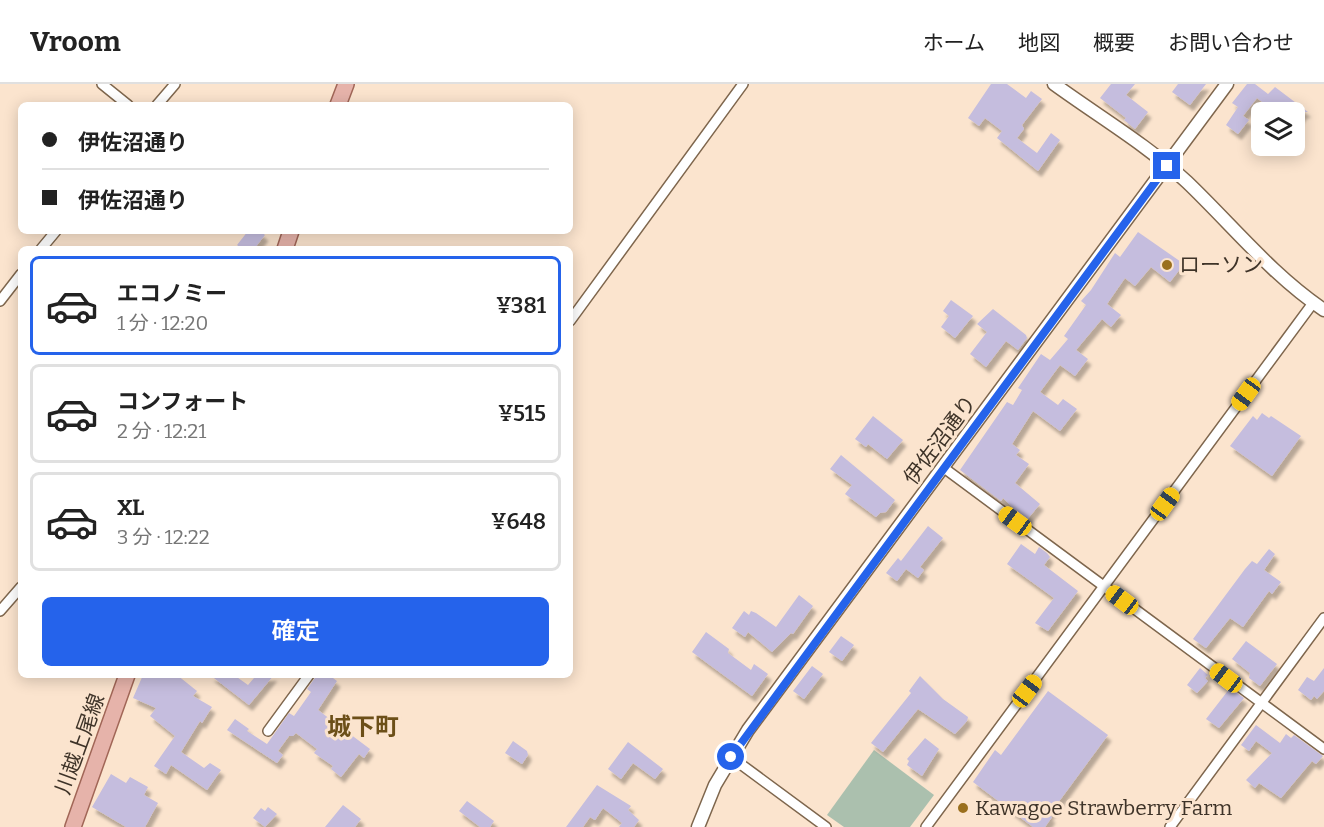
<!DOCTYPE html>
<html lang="ja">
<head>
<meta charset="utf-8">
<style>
  body { margin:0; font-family:Bitter,"Noto Sans JP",serif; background:#f6f6f6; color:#222; height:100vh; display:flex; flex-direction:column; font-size:22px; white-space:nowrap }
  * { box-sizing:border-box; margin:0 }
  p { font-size:20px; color:#767676 }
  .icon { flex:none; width:33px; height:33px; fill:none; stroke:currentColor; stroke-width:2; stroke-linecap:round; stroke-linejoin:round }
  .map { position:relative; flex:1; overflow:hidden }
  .side { position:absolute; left:18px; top:162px; width:555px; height:432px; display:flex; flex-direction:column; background:#fff; border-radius:9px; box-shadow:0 3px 15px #0003 }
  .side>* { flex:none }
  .top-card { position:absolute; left:18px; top:18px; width:555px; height:132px; border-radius:9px; box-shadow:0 3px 15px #0003; display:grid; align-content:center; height:132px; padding:0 24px; background:#fff }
  .tools { position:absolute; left:1251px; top:18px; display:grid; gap:12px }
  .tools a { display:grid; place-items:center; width:54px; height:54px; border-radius:9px; background:#fff; box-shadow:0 3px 15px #0003; font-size:30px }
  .end { position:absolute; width:27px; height:27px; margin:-14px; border:8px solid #2563eb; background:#fff; box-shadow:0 0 0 3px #fff }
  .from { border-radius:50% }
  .car { position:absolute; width:18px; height:36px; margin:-18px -9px; border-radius:8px; box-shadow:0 0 4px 2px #0007; background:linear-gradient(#f5c518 24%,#345 0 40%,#f5c518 0 76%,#345 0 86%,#f5c518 0) }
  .top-card b { display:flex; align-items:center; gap:21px; height:57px; font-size:22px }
  .top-card b+b { border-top:2px solid #e0e0e0 }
  .top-card i { width:15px; height:15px; background:#222 }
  ul { padding:10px 0 0; list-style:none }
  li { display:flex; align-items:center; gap:18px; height:99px; margin:0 12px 9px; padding:0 12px; border:3px solid #e0e0e0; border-radius:9px }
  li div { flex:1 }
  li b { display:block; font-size:22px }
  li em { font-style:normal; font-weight:600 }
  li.selected { border-color:#2563eb }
  li>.icon { width:54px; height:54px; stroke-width:1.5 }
  .primary-button { display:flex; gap:12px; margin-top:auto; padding:12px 24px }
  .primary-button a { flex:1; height:69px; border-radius:9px; background:#2563eb; color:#fff; font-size:24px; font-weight:600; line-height:69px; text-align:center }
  header { display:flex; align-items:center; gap:36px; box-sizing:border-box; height:84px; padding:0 30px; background:#fff; border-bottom:2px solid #e0e0e0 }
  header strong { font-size:28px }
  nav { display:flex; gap:33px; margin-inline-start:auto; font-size:21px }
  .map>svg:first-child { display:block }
  .green { fill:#abc0ae }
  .building { fill:#c5bdde; filter:url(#shadow) }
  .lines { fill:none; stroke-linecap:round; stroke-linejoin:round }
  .minor-casing { stroke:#7e664d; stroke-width:12 }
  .tertiary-casing { stroke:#7e664d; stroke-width:15 }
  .primary-casing { stroke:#a16657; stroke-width:18 }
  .minor { stroke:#fff; stroke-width:9 }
  .tertiary { stroke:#fff; stroke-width:12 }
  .primary { stroke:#e6b3aa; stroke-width:15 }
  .route { stroke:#2563eb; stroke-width:8 }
  .poi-dot { fill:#9a6f1d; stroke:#fbe4ce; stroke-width:2 }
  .labels { text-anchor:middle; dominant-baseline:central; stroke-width:6; stroke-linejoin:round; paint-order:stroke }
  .poi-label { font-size:21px; fill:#3e3328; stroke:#fbe4ce; text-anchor:start }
  .street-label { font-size:21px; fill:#3e3328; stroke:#fbe4ce }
  .quarter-label { font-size:24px; font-weight:bold; fill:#6c4f18; stroke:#fbe4ce }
</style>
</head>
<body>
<header>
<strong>Vroom</strong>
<nav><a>ホーム</a><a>地図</a><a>概要</a><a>お問い合わせ</a></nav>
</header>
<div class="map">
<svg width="1324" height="743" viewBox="0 0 1324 743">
  <defs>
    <filter id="shadow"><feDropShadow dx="3.5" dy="6" stdDeviation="1.5" flood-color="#0004"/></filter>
  </defs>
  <rect width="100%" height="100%" fill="#fbe4ce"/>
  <path class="green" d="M874,666L934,711L910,743H844L827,731Z"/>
  <path class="building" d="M991,0H1007L1026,14L1031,7L1042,15L1022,41L1024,45L1017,54L1037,69L1051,49L1060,56L1038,87L997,54L1002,47L985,34L979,42L968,34Z
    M1111,0H1135L1126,11L1148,28L1135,45L1124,36L1126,34L1100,14Z
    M1178,0H1206L1190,21L1172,8Z
    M1247,0H1255L1268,10L1275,3L1308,28H1304L1294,41V28H1275L1257,14L1243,32L1249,36L1238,50L1226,41L1238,23L1232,19Z
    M248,147H260L265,151L254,165H242L237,161Z
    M1138,148L1184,180L1170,198L1151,183L1135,202L1125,194L1107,220L1121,231L1111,243L1102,235L1076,266L1088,275L1075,292L1060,281L1040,308L1058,321L1063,315L1077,325L1060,347L1033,327L1012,360L1020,366L1016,371L1029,380L1015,399L1040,420L1026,437L1003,414L1001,417L960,386L1007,318L1013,321L1022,306L1018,304L1041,270L1050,276L1068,255L1064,252L1086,221L1081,217L1091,206L1115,169L1120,173Z
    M951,216L973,232L955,254L941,243L949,232L943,227Z
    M993,225L1026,251L1027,254L1018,266L1006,257L986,283L970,270L987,248L977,240Z
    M1262,329L1269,334L1271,332L1301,352L1272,392L1230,362L1253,332L1257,336Z
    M873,332L903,356L887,375L868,360L866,363L855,355Z
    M841,371L895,416L886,428L880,429L876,433L845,410L852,401L830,385Z
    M928,442L943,454L920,483L924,486L918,494L906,485L897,497L886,489L898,474L901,477Z
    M1021,460L1035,470L1039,463L1047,469L1050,473L1044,481L1078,507L1048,547L1035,539L1054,514L1007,480Z
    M1269,465L1275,470L1264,486L1281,498L1272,510L1269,507L1243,543L1230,534L1206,564L1193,555L1245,485L1252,477L1257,480Z
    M799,511L813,522L793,550L791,549L772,568L748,548L745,553L732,544L744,527L749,531L751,527L756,529L776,543Z
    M706,548L729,565L728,569L751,586L754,580L768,590L752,612L692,568Z
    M841,552L854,561L842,577L829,568Z
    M1246,557L1277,580L1260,602L1249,594L1250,589L1232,575Z
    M812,582L823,590L804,615L793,607Z
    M1200,584L1208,591L1205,594L1208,597L1197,609L1187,601Z
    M1324,584V607L1317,615L1314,612L1311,616L1298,606L1307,593L1314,597Z
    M143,591H177L197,607L193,612L212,623L202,639L200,637L181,668L204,684L210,679L221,686L207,706L171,681L166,690L154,682L175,652L150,632L156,624L133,614Z
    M210,591H234L248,601L254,594L249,591H274L249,621Z
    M317,591H329L337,597L318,626L370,665L364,674L359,670L341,693L331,685L333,682L314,669L317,665L296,649L293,652H289L278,667L283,671L277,679L227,646L235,635L249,645L247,647L267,660L289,629L294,632L311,608L307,605Z
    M920,592L943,615L968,633L967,637L955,650L918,625L883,668L871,659L911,609L909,607Z
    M1230,604L1244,614L1219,644L1206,635Z
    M1048,607L1108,651L1049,731L1052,733L1045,743H1033L973,698L995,666L1001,671Z
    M1256,641L1280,659L1286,650L1291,654L1294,651L1323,672L1316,680L1312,677L1281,714L1259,699L1255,704L1246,696L1272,669L1256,657L1249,667L1241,661Z
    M925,654L939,665L922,692L907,681L909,677L907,675Z
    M513,657L527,667L528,671L522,680L505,669Z
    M628,658L663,685L655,695L633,679L621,695L608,685Z
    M111,690L126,699L130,693L148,703L144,711L158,719L145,743H126L92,723Z
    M597,701L631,722L628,726L639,736L634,743H619L622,739L603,724L595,736L590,733L583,743H566Z
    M467,717L494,737L490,743H480L459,727Z
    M343,721L361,735L355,743H325Z
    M268,723L277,730L265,743L253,734L261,724L265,727Z"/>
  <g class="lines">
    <g class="minor-casing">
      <path id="minor" d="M102,0L128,21
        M157,21L175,0
        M41,165L56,147
        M0,217L21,190
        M570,237L743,0
        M944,384L1324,665
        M0,527L21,503
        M268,647L309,591
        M731,673L826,743
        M926,743L1313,219
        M1170,743L1324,534"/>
    </g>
    <g class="tertiary-casing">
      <path id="tertiary" d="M1054,0C1098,32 1147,61 1187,98C1232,141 1272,191 1324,226
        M698,743L715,701L748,646L1227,0"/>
    </g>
    <g class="primary-casing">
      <path id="primary" d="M338,21L346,0
        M285,165L291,147
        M73,743L127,591"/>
    </g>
    <use href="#minor" class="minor"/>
    <use href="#tertiary" class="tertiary"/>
    <use href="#primary" class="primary"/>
  </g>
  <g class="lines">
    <path class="route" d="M731,673L1167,82"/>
  </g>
  <g class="poi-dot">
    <circle cx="1167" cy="181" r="6"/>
    <circle cx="963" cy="724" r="6"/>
  </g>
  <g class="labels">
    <g class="poi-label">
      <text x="1179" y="181">ローソン</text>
      <text x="975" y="724">Kawagoe Strawberry Farm</text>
    </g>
    <g class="street-label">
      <text transform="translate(940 356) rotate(-53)">伊佐沼通り</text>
      <text transform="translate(80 660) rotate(-70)">川越上尾線</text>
    </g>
    <g class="quarter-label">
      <text x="363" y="643">城下町</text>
    </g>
  </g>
</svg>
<div class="tools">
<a><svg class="icon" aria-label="layers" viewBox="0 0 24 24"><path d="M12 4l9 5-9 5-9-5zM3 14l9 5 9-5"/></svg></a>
</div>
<i class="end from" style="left:731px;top:673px"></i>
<i class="end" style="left:1167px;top:82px"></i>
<i class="car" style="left:1246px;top:310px;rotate:216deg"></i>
<i class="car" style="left:1165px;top:420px;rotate:36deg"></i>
<i class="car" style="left:1015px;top:437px;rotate:306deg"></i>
<i class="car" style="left:1122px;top:516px;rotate:307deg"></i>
<i class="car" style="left:1226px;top:594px;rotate:307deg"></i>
<i class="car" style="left:1027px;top:607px;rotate:37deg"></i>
<div class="top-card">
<b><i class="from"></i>伊佐沼通り</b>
<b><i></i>伊佐沼通り</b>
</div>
<section class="side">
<ul>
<li class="selected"><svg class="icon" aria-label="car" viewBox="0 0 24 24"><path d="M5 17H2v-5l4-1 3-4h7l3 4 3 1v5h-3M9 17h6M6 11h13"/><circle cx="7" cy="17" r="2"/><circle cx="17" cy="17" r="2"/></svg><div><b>エコノミー</b><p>1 分 · 12:20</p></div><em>¥381</em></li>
<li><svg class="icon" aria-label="car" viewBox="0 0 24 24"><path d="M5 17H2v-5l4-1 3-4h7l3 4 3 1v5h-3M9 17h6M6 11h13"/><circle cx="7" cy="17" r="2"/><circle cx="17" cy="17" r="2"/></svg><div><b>コンフォート</b><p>2 分 · 12:21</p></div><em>¥515</em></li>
<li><svg class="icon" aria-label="car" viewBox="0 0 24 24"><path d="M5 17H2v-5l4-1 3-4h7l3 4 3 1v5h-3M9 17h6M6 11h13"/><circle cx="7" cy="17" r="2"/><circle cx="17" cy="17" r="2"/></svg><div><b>XL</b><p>3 分 · 12:22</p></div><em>¥648</em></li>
</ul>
<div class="primary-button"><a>確定</a></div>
</section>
</div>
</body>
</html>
